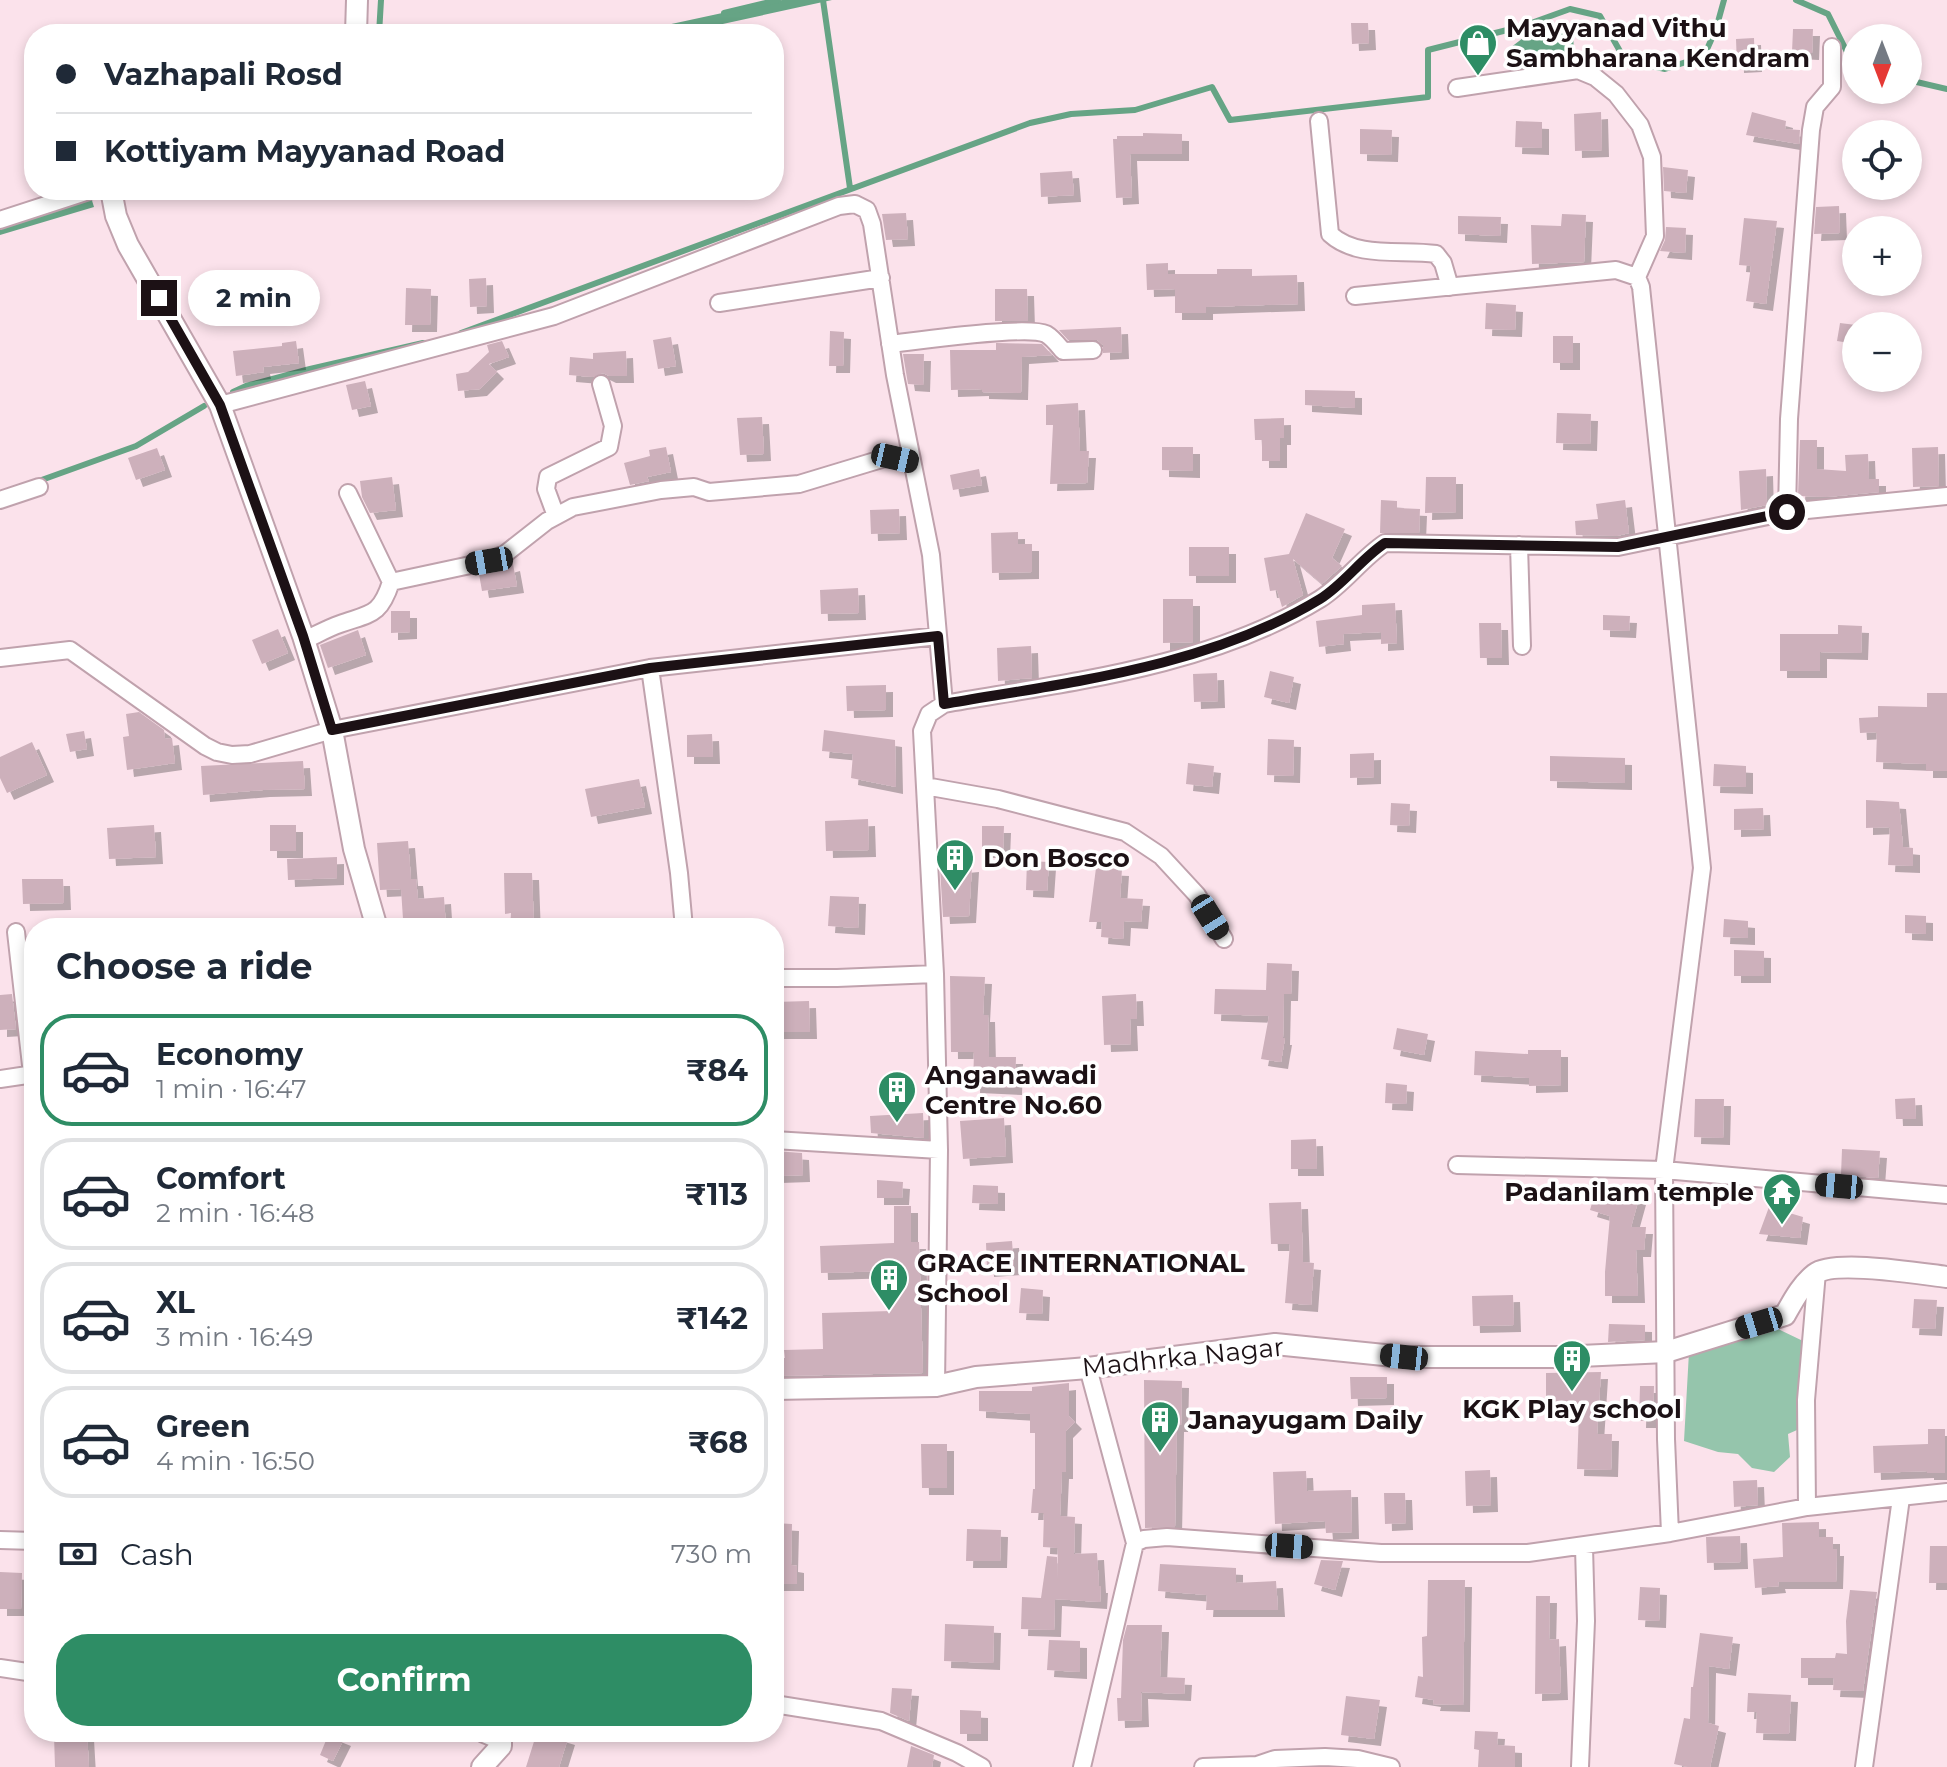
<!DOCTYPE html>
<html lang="en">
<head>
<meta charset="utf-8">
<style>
  body { margin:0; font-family:Montserrat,sans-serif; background:#f6f6f7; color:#1f2937; height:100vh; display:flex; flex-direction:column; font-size:30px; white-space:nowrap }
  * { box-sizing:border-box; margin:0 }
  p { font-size:26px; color:#747a83 }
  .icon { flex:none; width:44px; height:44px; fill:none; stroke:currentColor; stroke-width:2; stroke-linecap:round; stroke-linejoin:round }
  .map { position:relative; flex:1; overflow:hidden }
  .details { position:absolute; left:24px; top:918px; width:760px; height:824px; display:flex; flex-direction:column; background:#fff; border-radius:32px; box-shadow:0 4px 12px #0003 }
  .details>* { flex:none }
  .guide { position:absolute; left:24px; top:24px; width:760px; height:176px; border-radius:32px; box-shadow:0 4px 12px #0003; display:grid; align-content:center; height:176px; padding:0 32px; background:#fff }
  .needle { width:52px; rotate:180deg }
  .fabs { position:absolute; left:1842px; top:24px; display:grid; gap:16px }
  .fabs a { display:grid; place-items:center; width:80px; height:80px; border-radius:50%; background:#fff; box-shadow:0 4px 12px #0003; font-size:40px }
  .end { position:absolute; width:36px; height:36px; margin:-18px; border:10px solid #1c1115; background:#fff; box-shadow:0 0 0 4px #fff }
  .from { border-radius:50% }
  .bubble { position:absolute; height:56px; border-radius:28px; background:#fff; box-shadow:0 4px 12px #0003; font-size:26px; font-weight:700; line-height:56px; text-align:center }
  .car { position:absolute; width:24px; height:48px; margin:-24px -12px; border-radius:10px; box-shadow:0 0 6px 2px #0007; background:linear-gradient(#222 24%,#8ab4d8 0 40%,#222 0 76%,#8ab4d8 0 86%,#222 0) }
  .guide b { display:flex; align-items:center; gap:28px; height:76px; font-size:30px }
  .guide b+b { border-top:2px solid #e0e1e3 }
  .guide i { width:20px; height:20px; background:#1f2937 }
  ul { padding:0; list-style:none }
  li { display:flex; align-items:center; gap:24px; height:112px; margin:0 16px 12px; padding:0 16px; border:4px solid #e0e1e3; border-radius:32px }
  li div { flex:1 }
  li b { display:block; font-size:30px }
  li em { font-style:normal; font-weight:700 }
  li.active { border-color:#2e8d65 }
  li>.icon { width:72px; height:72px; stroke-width:1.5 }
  h2 { padding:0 32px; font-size:36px; line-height:96px }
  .pay { display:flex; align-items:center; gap:20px; height:88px; padding:0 32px; font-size:30px }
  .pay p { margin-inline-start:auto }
  .cta { display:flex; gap:16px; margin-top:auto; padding:16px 32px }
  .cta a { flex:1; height:92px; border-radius:32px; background:#2e8d65; color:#fff; font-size:32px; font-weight:700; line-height:92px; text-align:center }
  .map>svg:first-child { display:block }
  .green { fill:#95c5ac }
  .water { fill:#66a485 }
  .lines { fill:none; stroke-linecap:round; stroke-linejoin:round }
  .stream { stroke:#66a485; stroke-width:6 }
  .building { fill:#cdb0bb; filter:url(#shadow) }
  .minor-casing { stroke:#c0a2ad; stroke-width:20 }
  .tertiary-casing { stroke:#c0a2ad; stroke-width:24 }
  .minor { stroke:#fff; stroke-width:16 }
  .tertiary { stroke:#fff; stroke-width:20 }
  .route { stroke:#1c1115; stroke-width:10 }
  .labels { text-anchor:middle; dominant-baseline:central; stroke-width:7; stroke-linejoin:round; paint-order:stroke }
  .poi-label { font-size:26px; font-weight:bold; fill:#1c1115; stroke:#fff; text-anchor:start }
  .street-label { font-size:26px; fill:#1c1115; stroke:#fff }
</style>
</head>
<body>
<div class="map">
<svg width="1947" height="1767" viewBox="0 0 1947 1767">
  <defs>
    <filter id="shadow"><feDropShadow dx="7" dy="7" stdDeviation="0" flood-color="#0004"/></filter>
  </defs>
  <rect width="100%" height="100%" fill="#fbe2eb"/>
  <path class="green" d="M1774,1327L1803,1341L1797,1430L1788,1434L1790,1457L1774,1472L1752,1468L1738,1454L1718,1452L1684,1441L1689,1352Z"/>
  <path class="water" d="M782,0H832L677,34H625Z
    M1535,29L1573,35L1575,68L1514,77L1506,51Z
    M90,194L94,207L0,235V224Z"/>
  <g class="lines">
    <path class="stream" d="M823,0L850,188
      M1796,0L1828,14L1853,64L1856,65
      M724,13L778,0
      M379,34L381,0
      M1908,80L1947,89
      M461,333L1030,123L1071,114L1135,110L1212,87L1230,120L1428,97V50L1523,26L1570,9L1600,16L1625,60L1665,69L1704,56L1716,29L1724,0
      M233,392L246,386L310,369L423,343
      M36,482L136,446L204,406"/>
  </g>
  <path class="building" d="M1351,23H1368L1369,43L1352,44Z
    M1793,29H1813L1812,53L1792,52Z
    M1754,38L1755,65L1737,66L1736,39Z
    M1601,112L1602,150L1575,151L1574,114Z
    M1752,112L1786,121L1785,129L1800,130L1799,144L1746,135Z
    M1516,121L1542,122V148L1515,147Z
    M1360,129L1392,130L1391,155L1360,154Z
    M1143,133L1182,134V154H1130L1132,197L1116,198L1113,139H1117V136H1143Z
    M1663,167L1688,170L1686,193L1664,191Z
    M1072,171L1074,195L1041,197L1040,173Z
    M1839,206L1840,233L1814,234L1816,207Z
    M906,213L908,239L886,240L882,214Z
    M1562,214L1586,215L1584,262L1532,264L1531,225L1561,226Z
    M1458,216L1501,217L1500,236L1458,234Z
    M1744,218L1777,221L1766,304L1746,301L1751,266L1739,265Z
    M1666,227L1686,228L1685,253L1660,251L1665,240Z
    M1168,263V274H1217V269H1252V276L1297,275L1298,304L1206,307V313H1175V289L1147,290L1146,264Z
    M486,278L487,306L470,307L469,279Z
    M406,288L431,289L430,325H405Z
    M995,289H1027L1028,321H995Z
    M258,295L264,312L244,318L238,301Z
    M1486,303L1516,305L1515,330L1485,329Z
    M1840,323L1856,325V344L1837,341Z
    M1121,327L1122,352L1103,353V345L1097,340H1068L1059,330Z
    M830,331L844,332L843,366H829Z
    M1553,336H1573V363H1553Z
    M671,337L676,366L658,369L653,340Z
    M296,341L299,363L263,367L264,372L236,376L233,351L282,346V343Z
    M502,341L509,357L489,364L497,372L480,389L458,391L456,374L468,372L489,352L487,345Z
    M996,343L1042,344L1052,355L1022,357L1021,393L982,392V389L951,390L950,350H996Z
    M626,351L627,376H609L603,373L593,377L569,375L570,357L593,359V353Z
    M903,354H924L923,385L908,384Z
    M365,381L371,406L352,410L346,385Z
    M1305,390L1355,391V408L1305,405Z
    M1078,403L1080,451H1089L1087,483L1050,484L1053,425H1046V405Z
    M1557,413L1591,414L1590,444L1556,443Z
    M762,417L764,454L740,455L737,418Z
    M1284,418V438H1280V461H1262V440H1255L1254,419Z
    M1800,440H1817V469L1846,471L1845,455L1868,454L1869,479H1879V492L1827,497L1798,496Z
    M666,447L671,472L647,477L649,481L630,485L624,463L650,456L649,450Z
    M1162,447H1193V471L1162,470Z
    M1938,447L1939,486L1913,487L1912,448Z
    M157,448L165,470L136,480L128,458Z
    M979,469L982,485L953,490L950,475Z
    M1766,469L1767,505L1741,510L1739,471Z
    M392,477L396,510L370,513L362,497L360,481Z
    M1426,477H1456V512L1425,513Z
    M1381,500L1397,501V508L1420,509L1419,533H1380Z
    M1625,500L1629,533L1617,536L1576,535L1575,521L1598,519L1596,504Z
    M899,509L900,533L871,534L870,510Z
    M1306,513L1345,529L1332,558L1342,566L1322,584L1293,559L1303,595L1282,607L1277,590L1270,591L1264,558L1289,554Z
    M1018,532V544H1032V572L992,573L991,533Z
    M1189,547H1229V576H1189Z
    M513,564L517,586L482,591L479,574Z
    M858,588L859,613L821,614L820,590Z
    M1163,599H1193V642L1163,643Z
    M1395,603L1397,643L1381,644V632L1343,634L1344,644L1319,647L1316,621L1362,615V605Z
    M391,611H410V632L391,633Z
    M1603,615L1630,616L1629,631L1603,630Z
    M1479,623H1501L1502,658H1480Z
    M1838,625L1862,626L1861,653L1820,652V671H1780V634H1838Z
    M278,629L288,653L262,664L252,640Z
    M358,630L366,655L328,668L320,645Z
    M1031,646L1032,678L998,681L997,648Z
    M1270,671L1294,677L1289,703L1264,697Z
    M1217,673L1218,701L1194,702L1193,674Z
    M886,685V710L847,711L846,686Z
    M1927,693H1947V771H1926V764L1876,762L1877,732L1860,733L1859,718L1878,717V706L1927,707Z
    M139,712L164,730L165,739L172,738L175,763L127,770L123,737L129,736L126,714Z
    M824,730L895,740L896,787L851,778L853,754L822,751Z
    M84,731L87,749L70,752L66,734Z
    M712,734L713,757H687V735Z
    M1268,739L1294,740L1293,776L1267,775Z
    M32,742L47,775L7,793L0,778V757Z
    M1374,753V777L1350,778V754Z
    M1550,756L1625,758V783L1550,781Z
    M303,761L305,789L263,790L203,795L201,766Z
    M1188,763L1214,766L1212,787L1186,784Z
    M1714,764L1746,766V787L1713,786Z
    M639,779L645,807L591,817L585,789Z
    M1866,800L1899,802L1903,847L1913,848V866L1888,865L1890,827L1866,828Z
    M1391,803L1410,804L1409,826L1390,825Z
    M1763,808L1764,829L1734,830V809Z
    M868,819L869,850L826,851L825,821Z
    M154,825L156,857L109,859L107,828Z
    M270,825H296V851H270Z
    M982,826H1004L1003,851H982Z
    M408,841L411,879H416L418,899L444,897L446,928H418L417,918L403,919L401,889L380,890L377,843Z
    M337,857V878L288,880L287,859Z
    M1027,861L1049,862L1047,891L1026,890Z
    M972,865L969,916L943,917L940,868Z
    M1096,868L1122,869L1120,898L1143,899L1141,922L1124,921L1123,939L1101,937L1102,922H1089Z
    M504,873H532L534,928H510L511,913L505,914Z
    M22,879H63L64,903L23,904Z
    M830,896L859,897L858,928L828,926Z
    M1905,915L1926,916V934L1905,933Z
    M1724,919L1748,921V938L1723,937Z
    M1734,950L1764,951V976H1734Z
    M1267,963L1292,964L1291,994H1284L1283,1038H1285L1281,1062L1261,1059L1269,1016L1214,1014L1215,989L1266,990Z
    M950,976L985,977L983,1015H988L989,1057H1016L1015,1088L973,1086L974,1052H951Z
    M12,994L16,1029L0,1030V995Z
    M1136,994L1137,1019H1130L1131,1044L1104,1045L1102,996Z
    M809,1001L810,1032H774V1002Z
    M1397,1028L1428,1034L1424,1055L1393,1049Z
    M1528,1050H1561V1085L1529,1086V1078L1474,1075L1475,1051L1528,1054Z
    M1386,1083L1407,1085L1406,1104L1385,1103Z
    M1915,1098L1916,1119H1896L1895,1099Z
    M1695,1099H1724L1723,1138L1694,1137Z
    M923,1113L924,1138L871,1133L870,1116Z
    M1004,1118L1006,1156L963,1159L960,1121Z
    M1316,1139L1317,1169H1291V1140Z
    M1842,1149L1880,1151L1878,1178L1841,1175Z
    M774,1151L802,1153L803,1175L774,1176Z
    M877,1180L903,1182L902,1198H877Z
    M973,1185L998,1186V1204L972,1203Z
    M1597,1186L1639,1198L1631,1227H1646L1644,1250H1636L1638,1296H1605V1272L1610,1216L1590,1210Z
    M1301,1202L1303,1262L1314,1263L1311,1305L1285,1303L1290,1244H1271L1269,1203Z
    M894,1206H911V1242H919L923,1373L774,1376V1358H785L784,1350L823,1349L822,1313L891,1311L889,1271L821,1273L820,1246L894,1243Z
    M1769,1207L1803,1217L1800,1238L1759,1234Z
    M1012,1241L1014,1268L987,1270L986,1243Z
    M1021,1288L1043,1290L1042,1314L1019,1313Z
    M1513,1295L1514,1325L1473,1326L1472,1296Z
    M1914,1299L1937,1300L1935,1329L1912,1328Z
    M1609,1324L1645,1325V1340L1608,1342Z
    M1601,1372L1597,1434H1612L1611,1470L1577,1469L1579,1412H1546V1373Z
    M1350,1377H1387V1398L1351,1399Z
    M1144,1380L1182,1381L1181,1425H1177L1175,1527L1145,1528Z
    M1069,1383V1416L1075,1422L1066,1431V1472H1062L1060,1516L1075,1517L1074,1554L1097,1553L1099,1586H1101L1100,1602L1055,1599L1054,1630L1021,1629L1022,1597L1041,1598L1047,1556L1057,1557V1580L1058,1548L1043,1547L1044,1513H1031L1033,1489H1035V1433H1030V1414L979,1411V1391H1032V1387Z
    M1640,1386H1654L1653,1421H1639Z
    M1928,1429H1945V1473H1927V1471L1874,1473L1873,1446L1928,1444Z
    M921,1444H947V1488H922Z
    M1490,1470L1491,1505L1466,1506L1465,1471Z
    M1306,1471L1307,1491L1351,1490L1352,1532L1326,1533L1325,1521L1275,1524L1273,1472Z
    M1757,1480L1758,1505L1734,1507L1733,1481Z
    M1384,1493H1405L1406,1523L1385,1524Z
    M1819,1522V1537H1833V1549H1837L1836,1582H1778L1779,1586L1755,1588L1753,1559L1783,1557L1782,1523Z
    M774,1523L792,1524L791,1565L797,1566V1584H774Z
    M967,1529L1001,1530L1000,1561H966Z
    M1740,1536L1741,1562L1707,1563L1706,1537Z
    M1930,1546H1947V1583H1929Z
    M1321,1560L1343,1561L1335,1590L1314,1584Z
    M1160,1564L1236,1568V1583L1276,1581L1278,1610H1206L1207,1595L1158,1591Z
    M0,1572L22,1573L21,1609H0Z
    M1428,1580H1465L1463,1705L1433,1704L1434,1700L1415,1697L1418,1676L1423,1677L1422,1637L1427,1636Z
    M1640,1587L1660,1588L1659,1621L1638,1620Z
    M1850,1590L1877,1592L1863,1691L1833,1690L1834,1678H1801V1658H1835L1836,1653L1847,1654L1846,1621Z
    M1536,1596H1550L1549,1640L1559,1639L1561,1693L1535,1694Z
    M945,1624L994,1626L993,1663L944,1661Z
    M1127,1625H1162L1160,1677L1185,1678L1184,1694L1141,1692L1142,1720L1118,1721L1117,1698H1121L1123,1640Z
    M1700,1633L1733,1637L1729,1669L1709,1666L1708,1723L1719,1726L1710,1767H1688L1674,1764L1684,1718L1690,1719L1691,1687H1693Z
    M1049,1640L1080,1641V1672L1047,1670Z
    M892,1688L912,1689L909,1721L890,1713Z
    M1748,1693L1791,1695L1789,1734L1756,1733L1757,1712H1747Z
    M1346,1696L1380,1700L1374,1739L1341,1735Z
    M960,1710L981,1711V1734H960Z
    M1475,1731L1498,1732L1497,1745L1515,1746V1767H1478L1479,1750L1474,1749Z
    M537,1732H548L568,1738L559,1767H526Z
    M87,1733L89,1767H55L54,1735Z
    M329,1733L344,1739L333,1761L320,1755Z
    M911,1746L934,1755L932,1767H907Z"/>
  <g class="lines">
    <g class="minor-casing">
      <path id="minor" d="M1457,88L1578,70L1595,77L1616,94L1640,125L1652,157L1655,236L1637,277
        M1319,121L1330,234C1357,259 1402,249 1436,254L1443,263L1450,287
        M0,220L92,190
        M1355,296L1616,270L1637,277L1641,287L1702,868L1664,1170L1666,1439L1670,1533
        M719,303L881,278
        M890,344C917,341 1027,325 1046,334C1053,338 1058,345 1063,351L1093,350
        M220,405L554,316L839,206L855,204L867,210L872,224L895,375L931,555L944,704
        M348,493L391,582
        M0,500L39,487
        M1787,512L1789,419L1811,130L1815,107L1832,87V47
        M556,516L546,489L548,477L609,447L613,426L601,384
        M1519,545L1522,646
        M305,640C316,635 328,628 340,624C371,613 380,616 391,582L489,561L505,554L547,521L573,507L661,490L694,487L709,492L799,484L885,458L912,462
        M0,658L70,650L205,746L217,752L232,755L250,754L332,730L650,668L938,636
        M650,668L679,873L684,928
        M925,786L998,799L1125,832L1161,856L1197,895L1224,939
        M16,932L32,1074
        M774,978H837L935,974
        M0,1079L34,1074
        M774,1140L939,1150
        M1457,1165L1664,1170L1947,1195
        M1088,1368L1135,1543
        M936,1386L939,1150L935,974L922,731L929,714L944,704C1070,682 1209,667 1320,599C1344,584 1361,559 1385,543L1618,547L1787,512L1947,496
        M1807,1507L1806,1400L1817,1272
        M0,1540L34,1541
        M0,1668L34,1673
        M774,1704L881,1721L957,1753L982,1767
        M1082,1767L1135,1543L1144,1539L1167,1537L1381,1553H1528L1670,1533L1807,1507L1947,1492
        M1203,1767L1257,1765L1275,1759L1325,1757L1358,1759L1391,1767
        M1580,1767L1586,1621L1584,1547
        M1864,1767L1901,1498"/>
    </g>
    <g class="tertiary-casing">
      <path id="tertiary" d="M356,34L357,0
        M111,190L116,216L128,245L220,405L303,636L332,730L354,849L377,928
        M774,1389L936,1386L976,1377L1088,1368L1275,1344L1404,1357H1559L1666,1352L1785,1315C1793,1301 1801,1285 1815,1274C1834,1259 1921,1274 1947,1277
        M482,1767L501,1746V1739L484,1732"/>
    </g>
    <use href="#minor" class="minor"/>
    <use href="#tertiary" class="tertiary"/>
  </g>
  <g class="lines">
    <path class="route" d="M159,298L220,405L303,636L332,730L650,668L938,636L944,704C1071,682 1208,667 1320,599C1344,584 1361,559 1385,543L1618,547L1787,512"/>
  </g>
  <defs>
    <g id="shop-pin" transform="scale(2)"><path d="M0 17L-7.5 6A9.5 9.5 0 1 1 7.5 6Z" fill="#2e8d65" stroke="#fff"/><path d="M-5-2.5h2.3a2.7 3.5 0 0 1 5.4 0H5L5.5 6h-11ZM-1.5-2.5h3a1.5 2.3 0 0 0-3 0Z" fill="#fff"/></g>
    <g id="building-pin" transform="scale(2)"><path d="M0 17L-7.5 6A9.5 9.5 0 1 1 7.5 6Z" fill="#2e8d65" stroke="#fff"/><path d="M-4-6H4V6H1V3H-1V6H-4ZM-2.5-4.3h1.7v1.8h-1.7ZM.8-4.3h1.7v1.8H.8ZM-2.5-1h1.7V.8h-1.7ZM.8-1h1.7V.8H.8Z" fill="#fff"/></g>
    <g id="temple-pin" transform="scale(2)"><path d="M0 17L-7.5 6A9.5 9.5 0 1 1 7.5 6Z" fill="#2e8d65" stroke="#fff"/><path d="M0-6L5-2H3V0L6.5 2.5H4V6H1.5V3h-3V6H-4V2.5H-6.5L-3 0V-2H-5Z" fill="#fff"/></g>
  </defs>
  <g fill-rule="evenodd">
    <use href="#shop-pin" x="1478" y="43"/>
    <use href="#building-pin" x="955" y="858"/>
    <use href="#building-pin" x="897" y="1090"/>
    <use href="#temple-pin" x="1782" y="1192"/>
    <use href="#building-pin" x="889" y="1278"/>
    <use href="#building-pin" x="1572" y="1359"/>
    <use href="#building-pin" x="1160" y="1420"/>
  </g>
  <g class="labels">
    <g class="poi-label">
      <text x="1506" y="28">Mayyanad Vithu<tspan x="1506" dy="30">Sambharana Kendram</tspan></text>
      <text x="983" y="858">Don Bosco</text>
      <text x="925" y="1075">Anganawadi<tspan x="925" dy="30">Centre No.60</tspan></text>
      <text x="1754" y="1192" text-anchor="end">Padanilam temple</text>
      <text x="917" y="1263">GRACE INTERNATIONAL<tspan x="917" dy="30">School</tspan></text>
      <text x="1572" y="1409" text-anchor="middle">KGK Play school</text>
      <text x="1188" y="1420">Janayugam Daily</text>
    </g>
    <g class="street-label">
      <text transform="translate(1183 1357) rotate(-6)">Madhrka Nagar</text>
    </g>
  </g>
</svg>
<div class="fabs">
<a><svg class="needle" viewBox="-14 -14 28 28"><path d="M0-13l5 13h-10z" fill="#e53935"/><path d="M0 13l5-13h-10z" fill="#747a83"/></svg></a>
<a><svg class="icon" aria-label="locate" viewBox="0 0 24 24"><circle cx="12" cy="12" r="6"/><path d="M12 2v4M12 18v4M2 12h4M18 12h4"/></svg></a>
<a>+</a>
<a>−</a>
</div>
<i class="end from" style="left:1787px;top:512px"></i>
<i class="end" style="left:159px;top:298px"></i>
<div class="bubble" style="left:188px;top:270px;width:132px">2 min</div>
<i class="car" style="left:895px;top:458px;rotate:103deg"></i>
<i class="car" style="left:489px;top:561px;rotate:260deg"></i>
<i class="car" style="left:1210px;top:917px;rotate:148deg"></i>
<i class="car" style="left:1839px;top:1186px;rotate:275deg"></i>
<i class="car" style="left:1759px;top:1323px;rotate:253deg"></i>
<i class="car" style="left:1404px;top:1357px;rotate:276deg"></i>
<i class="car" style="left:1289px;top:1546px;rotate:94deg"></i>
<div class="guide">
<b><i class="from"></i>Vazhapali Rosd</b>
<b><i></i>Kottiyam Mayyanad Road</b>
</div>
<section class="details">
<h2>Choose a ride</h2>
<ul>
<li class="active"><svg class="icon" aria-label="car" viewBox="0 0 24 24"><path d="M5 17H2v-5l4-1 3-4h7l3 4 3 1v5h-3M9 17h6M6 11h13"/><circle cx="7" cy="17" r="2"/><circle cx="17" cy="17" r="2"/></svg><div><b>Economy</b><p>1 min · 16:47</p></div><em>₹84</em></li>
<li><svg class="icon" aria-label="car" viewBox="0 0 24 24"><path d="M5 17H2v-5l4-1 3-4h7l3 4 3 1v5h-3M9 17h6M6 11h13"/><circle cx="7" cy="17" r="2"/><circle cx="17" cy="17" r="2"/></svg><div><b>Comfort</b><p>2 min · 16:48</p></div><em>₹113</em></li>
<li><svg class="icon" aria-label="car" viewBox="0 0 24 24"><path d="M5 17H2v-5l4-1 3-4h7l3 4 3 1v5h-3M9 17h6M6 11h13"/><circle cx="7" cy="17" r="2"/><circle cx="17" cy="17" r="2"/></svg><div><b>XL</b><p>3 min · 16:49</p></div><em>₹142</em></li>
<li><svg class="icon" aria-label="car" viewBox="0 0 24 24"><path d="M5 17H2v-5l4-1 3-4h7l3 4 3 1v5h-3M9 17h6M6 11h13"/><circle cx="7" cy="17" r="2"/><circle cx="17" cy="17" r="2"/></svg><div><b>Green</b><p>4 min · 16:50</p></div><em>₹68</em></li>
</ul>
<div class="pay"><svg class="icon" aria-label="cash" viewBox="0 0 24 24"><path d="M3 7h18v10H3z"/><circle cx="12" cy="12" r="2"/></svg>Cash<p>730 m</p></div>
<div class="cta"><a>Confirm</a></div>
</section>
</div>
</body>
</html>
